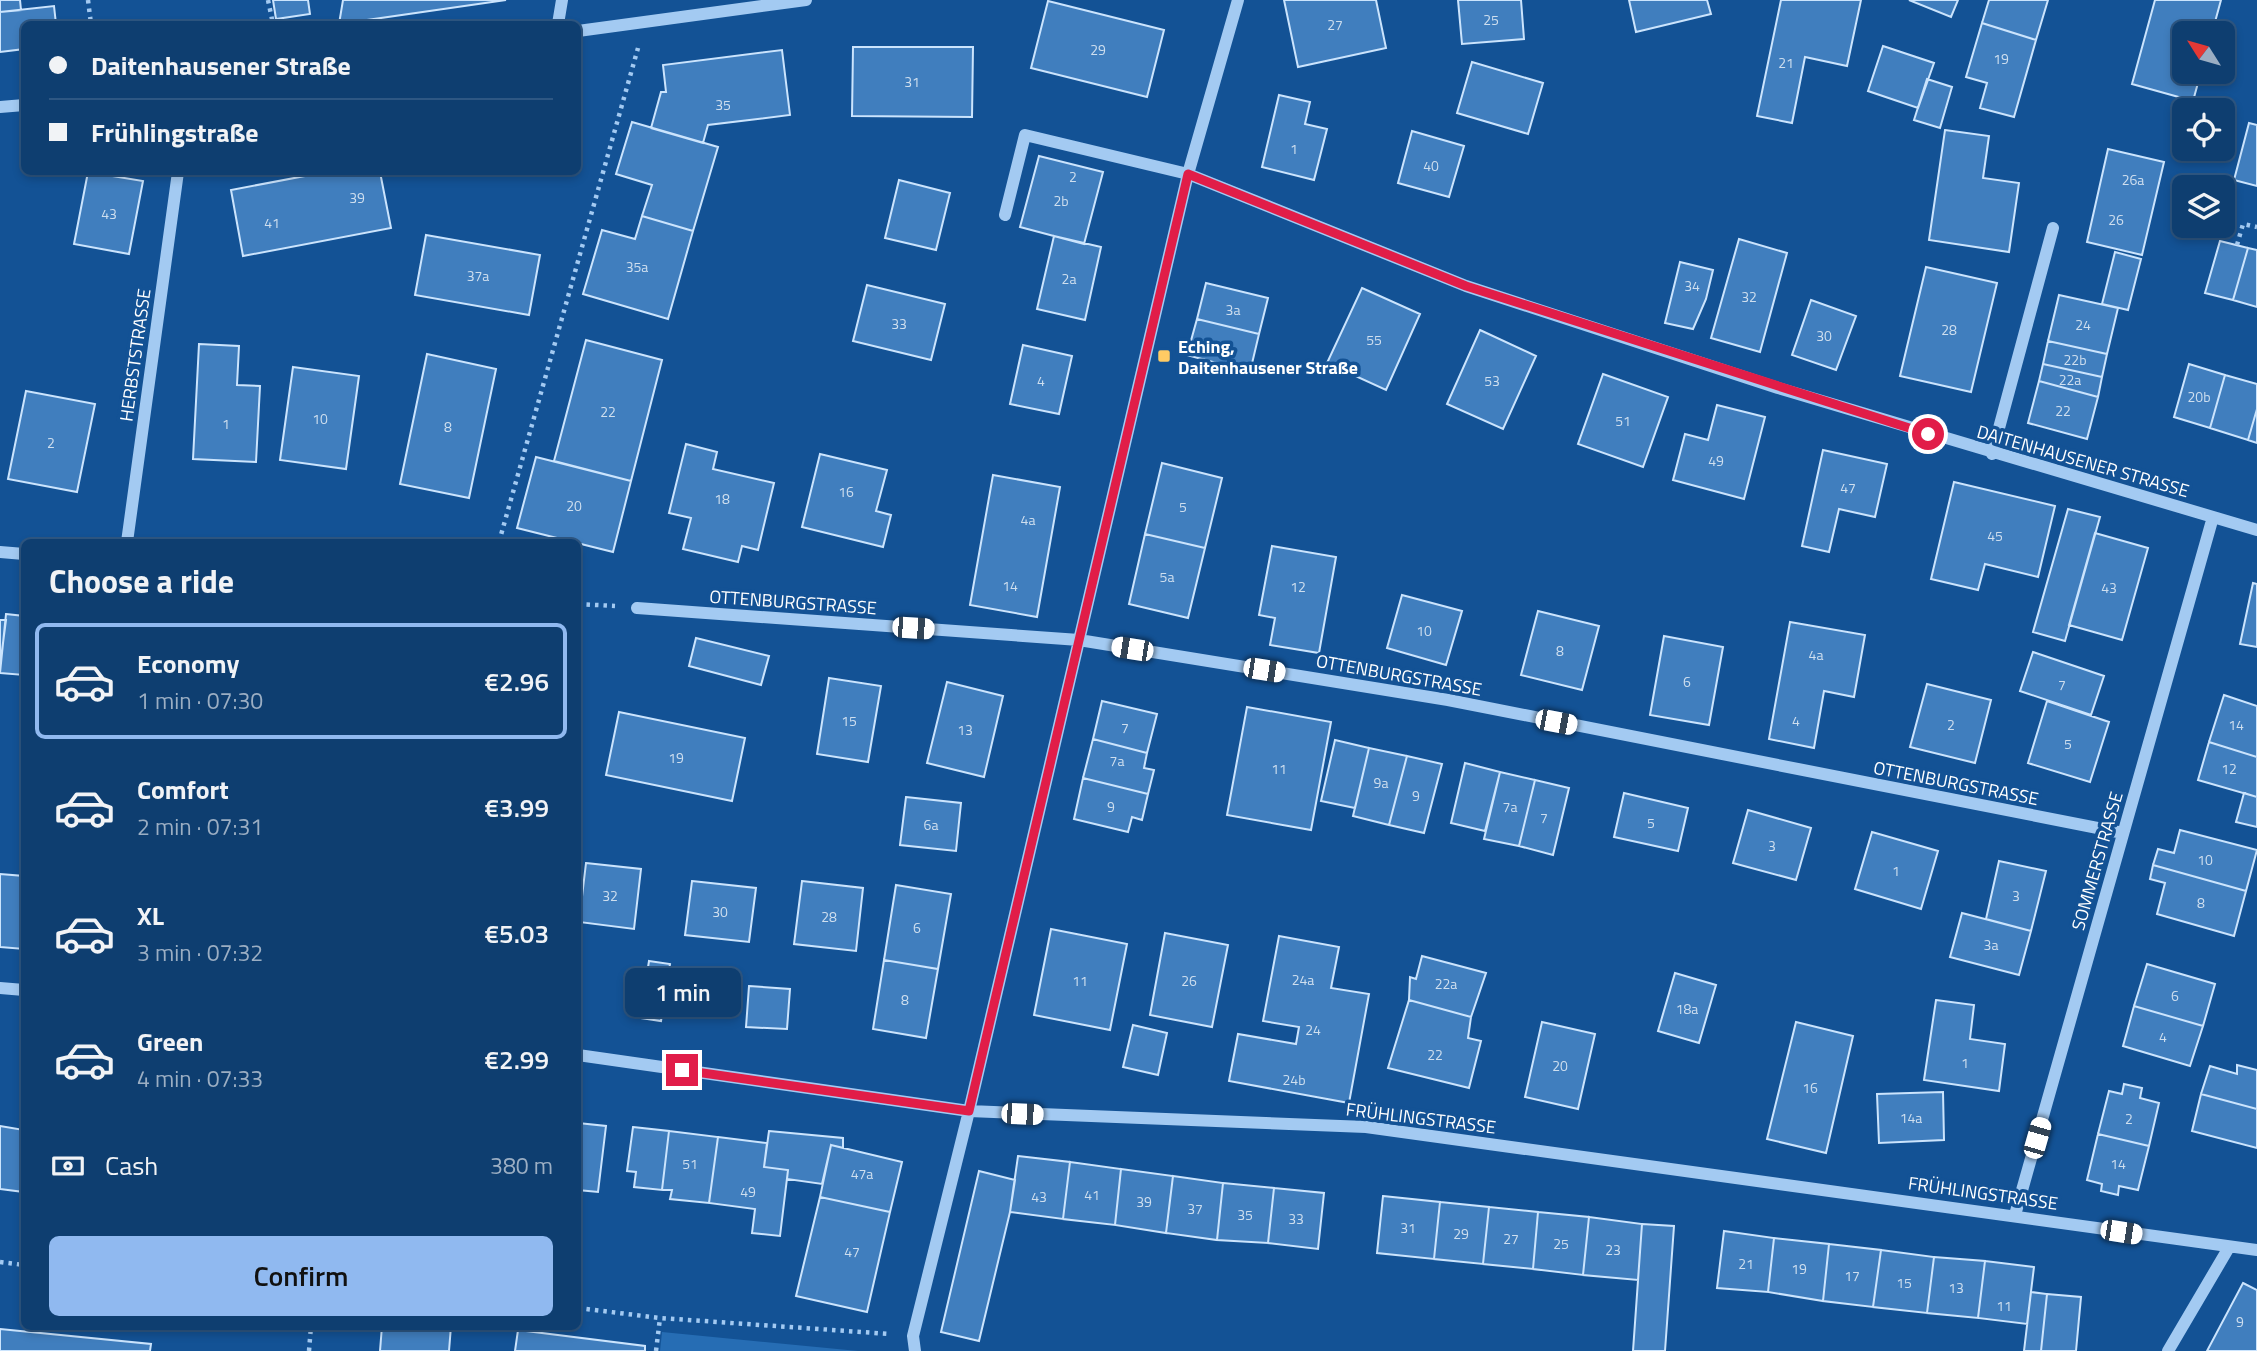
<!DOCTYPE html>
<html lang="en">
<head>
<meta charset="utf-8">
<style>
  body { margin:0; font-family:"Titillium Web",sans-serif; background:#174575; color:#f1f3f6; height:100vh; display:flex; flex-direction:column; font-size:26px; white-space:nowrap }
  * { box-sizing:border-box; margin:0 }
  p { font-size:23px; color:#9baec3 }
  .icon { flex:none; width:38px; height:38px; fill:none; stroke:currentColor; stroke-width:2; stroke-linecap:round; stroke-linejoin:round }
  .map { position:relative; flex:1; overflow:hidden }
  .drawer { position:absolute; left:21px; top:539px; width:560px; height:791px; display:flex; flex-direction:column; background:#0e3e70; border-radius:10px; box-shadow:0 4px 10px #0003,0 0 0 2px #2e5783 }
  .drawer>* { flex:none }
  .banner { position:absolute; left:21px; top:21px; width:560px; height:154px; border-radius:10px; box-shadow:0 4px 10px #0003,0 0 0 2px #2e5783; display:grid; align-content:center; height:154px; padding:0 28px; background:#0e3e70 }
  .needle { width:46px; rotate:307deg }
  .tools { position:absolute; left:2172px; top:21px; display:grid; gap:14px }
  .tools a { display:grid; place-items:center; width:63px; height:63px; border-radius:10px; background:#0e3e70; box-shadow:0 4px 10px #0003,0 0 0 2px #2e5783; font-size:35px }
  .end { position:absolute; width:32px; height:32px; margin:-16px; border:9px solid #e11d48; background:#fff; box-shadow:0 0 0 4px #fff }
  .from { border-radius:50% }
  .bubble { position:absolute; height:49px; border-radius:10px; background:#0e3e70; box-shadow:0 4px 10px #0003,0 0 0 2px #2e5783; font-size:23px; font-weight:600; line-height:49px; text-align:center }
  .car { position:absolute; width:21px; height:42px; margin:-21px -10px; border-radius:9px; box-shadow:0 0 5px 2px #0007; background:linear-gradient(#fff 24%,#345 0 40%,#fff 0 76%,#345 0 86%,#fff 0) }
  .banner b { display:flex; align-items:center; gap:24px; height:66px; font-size:26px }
  .banner b+b { border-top:2px solid #2e5783 }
  .banner i { width:18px; height:18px; background:#f1f3f6 }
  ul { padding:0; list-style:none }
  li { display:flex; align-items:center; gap:21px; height:116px; margin:0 14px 10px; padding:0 14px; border:4px solid transparent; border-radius:10px }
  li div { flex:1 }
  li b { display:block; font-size:26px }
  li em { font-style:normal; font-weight:600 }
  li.active { border-color:#90b9f0 }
  li>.icon { width:63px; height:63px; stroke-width:1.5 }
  h2 { padding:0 28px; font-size:32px; line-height:84px }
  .pay { display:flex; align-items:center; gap:18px; height:77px; padding:0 28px; font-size:26px }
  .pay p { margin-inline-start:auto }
  .primary-button { display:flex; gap:14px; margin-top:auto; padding:14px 28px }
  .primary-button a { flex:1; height:80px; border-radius:10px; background:#90b9f0; color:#111; font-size:28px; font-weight:600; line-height:80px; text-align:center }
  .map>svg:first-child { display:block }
  .green { fill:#266db4 }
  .building { fill:#407ebe; stroke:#cbe4fd; stroke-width:2 }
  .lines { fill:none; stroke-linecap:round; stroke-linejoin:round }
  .path { stroke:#a3caf2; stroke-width:4.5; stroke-dasharray:3.5 5; stroke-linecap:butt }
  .minor { stroke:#a3caf2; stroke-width:12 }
  .route { stroke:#e11d48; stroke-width:9 }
  .poi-dot { fill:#ffcb64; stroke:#135295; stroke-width:2.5 }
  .labels { text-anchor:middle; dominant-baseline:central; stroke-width:7; stroke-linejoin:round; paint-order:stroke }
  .number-label { font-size:14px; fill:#cfdfef }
  .poi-label { font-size:18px; font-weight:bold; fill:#fff; stroke:#135295; text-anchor:start }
  .street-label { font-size:18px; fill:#fff; stroke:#135295 }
</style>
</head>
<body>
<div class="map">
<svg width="2257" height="1351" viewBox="0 0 2257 1351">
  <rect width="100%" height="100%" fill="#135295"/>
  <path class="green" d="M662,1332L858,1351H660Z"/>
  <path class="building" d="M0,0H20L21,10L0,12Z
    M273,0H308L310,14L276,19Z
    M343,0H506L339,24Z
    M1284,0H1376L1386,48L1298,67Z
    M1458,0H1521L1524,39L1462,44Z
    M1629,0H1707L1711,14L1636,32Z
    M1781,0H1861L1847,66L1805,57L1792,123L1757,116Z
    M1909,0H1958L1951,17Z
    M1989,0H2048L2036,40L1982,23Z
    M2155,0H2221L2212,33H2184V72H2201L2193,101L2132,84Z
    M1048,1L1164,30L1147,97L1031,68Z
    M54,6L56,24H24V49L0,52V12Z
    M1982,23L2036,40L2014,117L1980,108L1987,83L1966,77Z
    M1883,46L1934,63L1918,108L1868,91Z
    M853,47H973L972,117L852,116Z
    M782,50L790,115L708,125L703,143L651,128L661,92H666L663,65Z
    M1472,62L1543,83L1528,134L1457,113Z
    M1927,79L1952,87L1940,128L1914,120Z
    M1279,95L1310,102L1305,124L1327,129L1314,180L1262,167Z
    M632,122L718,147L693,231L642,216L652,185L616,174Z
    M2249,123L2257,125V186L2234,180Z
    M1945,130L1989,136L1983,178L2019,183L2009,252L1929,240Z
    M1412,131L1464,146L1449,197L1398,183Z
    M2108,149L2164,162L2142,255L2087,242Z
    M1039,156L1103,172L1084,244L1020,227Z
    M88,172L143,181L129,254L74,244Z
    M326,172H380L391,228L243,256L231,190Z
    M899,180L950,193L936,250L885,238Z
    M642,216L693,231L668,319L583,294L602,230L635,239Z
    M426,235L540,255L529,315L415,295Z
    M1054,236L1101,247L1085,320L1037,309Z
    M1739,239L1787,253L1760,352L1711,338Z
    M2220,241L2248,248L2233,300L2205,293Z
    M2248,248L2257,250V307L2233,300Z
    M2115,252L2141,259L2128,310L2102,304Z
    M1680,262L1713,270L1706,299L1693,329L1665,323Z
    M1926,267L1997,283L1971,392L1900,376Z
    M1206,283L1268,298L1259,334L1197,319Z
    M867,285L945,304L931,360L853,341Z
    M1362,288L1420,314L1386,390L1327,363Z
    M2059,295L2118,308L2107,354L2048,341Z
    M1811,300L1856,316L1836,370L1792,355Z
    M1197,319L1259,334L1250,372L1187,355Z
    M1480,330L1536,356L1503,429L1447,404Z
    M586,340L662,360L631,481L554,461Z
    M2048,341L2107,354L2102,377L2043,364Z
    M199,344L239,346L237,385L260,386L256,462L193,459Z
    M1023,345L1072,356L1059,414L1010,404Z
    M427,354L496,369L469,498L400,484Z
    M2043,364L2102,377L2098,397L2039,381Z
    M2189,364L2225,375L2210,428L2174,417Z
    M293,367L359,376L346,469L280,460Z
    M1603,374L1668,397L1643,467L1578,444Z
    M2225,375L2257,384V409L2248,440L2210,428Z
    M2039,381L2098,397L2087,439L2028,423Z
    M26,391L95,404L77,492L8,479Z
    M1717,405L1765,417L1744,499L1673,480L1685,434L1708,440Z
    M2257,409V443L2248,440Z
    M686,444L717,452L713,469L774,483L758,550L742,546L738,562L683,549L691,518L669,513Z
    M1823,450L1887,464L1875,517L1839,509L1829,552L1802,546Z
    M820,454L887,470L876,511L891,515L883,547L802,527Z
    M536,457L631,481L613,552L517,528Z
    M1162,463L1222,478L1205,548L1145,534Z
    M993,475L1060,487L1037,617L970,605Z
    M1954,482L2055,506L2038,577L1985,564L1978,590L1931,579Z
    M2068,509L2100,517L2065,641L2033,632Z
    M2095,533L2148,548L2122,640L2069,625Z
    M1145,534L1205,548L1188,618L1129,604Z
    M1272,546L1336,557L1319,653L1270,645L1275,618L1259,615Z
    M2253,583L2257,584V647L2240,644Z
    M1402,595L1462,611L1446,665L1387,648Z
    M1538,611L1599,626L1582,690L1521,675Z
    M6,614L24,616V675L0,673Z
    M0,620H6L0,666Z
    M1790,622L1865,635L1854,697L1824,691L1814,748L1769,739Z
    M1664,636L1723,647L1709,725L1650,715Z
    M696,638L769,656L761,685L689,666Z
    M2033,652L2104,676L2091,715L2020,691Z
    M829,678L881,686L868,762L817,754Z
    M947,682L1003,696L984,777L927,763Z
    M1927,684L1991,700L1975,763L1910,747Z
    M2224,695L2257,706V757L2209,742Z
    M1102,701L1157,714L1147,753L1093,739Z
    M2047,701L2109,722L2090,782L2028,763Z
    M1247,707L1331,722L1311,830L1227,815Z
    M619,712L745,738L732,801L606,775Z
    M1093,739L1147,753L1144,768L1154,770L1148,794L1083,778Z
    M1335,740L1369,748L1355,808L1321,801Z
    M2209,742L2257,757V797L2198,780Z
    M1369,748L1407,756L1389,825L1353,816Z
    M1407,756L1442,764L1424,833L1389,825Z
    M1465,763L1500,772L1485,831L1451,823Z
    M1500,772L1535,780L1519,846L1484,839Z
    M1083,778L1148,794L1142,820L1132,817L1128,832L1074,819Z
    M1535,780L1569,788L1553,855L1519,846Z
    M1624,793L1688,808L1678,851L1614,837Z
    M2244,793L2257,797V827L2236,822Z
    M906,797L961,803L956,851L900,845Z
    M1748,810L1811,828L1796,880L1733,863Z
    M2180,830L2257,850L2246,891L2153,865L2158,849L2174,853Z
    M1872,832L1938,851L1921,909L1855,889Z
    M1999,861L2046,871L2031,931L1986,919Z
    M586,863L641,869L634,929L579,922Z
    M2153,865L2246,891L2234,936L2157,914L2165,883L2150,879Z
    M0,874L24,876V949L0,947Z
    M692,881L756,888L749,942L685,935Z
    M802,881L863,888L856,951L794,944Z
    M896,885L951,894L938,969L884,960Z
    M1962,913L2031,931L2019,975L1950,957Z
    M1051,929L1127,944L1110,1030L1034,1015Z
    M1165,933L1228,945L1212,1027L1150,1015Z
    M1279,936L1339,947L1331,988L1369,994L1349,1103L1229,1081L1238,1034L1296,1044L1299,1027L1263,1021Z
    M1422,956L1486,973L1471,1017L1409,1000L1410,977L1416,979Z
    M884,960L938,969L926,1038L873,1029Z
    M649,961L670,964L661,1021L640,1018Z
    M2147,964L2215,984L2203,1026L2134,1006Z
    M1675,973L1716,985L1699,1043L1658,1031Z
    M749,986L790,989L787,1029L746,1027Z
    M1409,1000L1471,1017L1468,1038L1481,1041L1469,1088L1388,1068Z
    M1936,1000L1974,1005L1970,1039L2005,1044L1999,1091L1924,1080Z
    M2134,1006L2203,1026L2190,1066L2123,1046Z
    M1542,1022L1595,1034L1578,1109L1525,1097Z
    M1796,1022L1853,1036L1826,1153L1767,1139Z
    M1133,1025L1167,1033L1158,1075L1123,1067Z
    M2237,1065L2257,1070V1109L2201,1094L2210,1066L2237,1074Z
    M2124,1084L2142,1088L2140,1098L2159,1103L2149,1146L2098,1134L2109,1091L2122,1094Z
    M1943,1092L1944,1140L1879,1143L1877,1094Z
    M2201,1094L2257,1109V1148L2192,1131Z
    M578,1123L606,1126L598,1192L578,1190Z
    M0,1126L24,1130V1192L0,1189Z
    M633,1127L669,1131L662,1190L634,1187L636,1172L627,1171Z
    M669,1131L718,1137L709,1203L670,1199L672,1190H662Z
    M769,1131L843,1138V1148L831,1145L822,1184L787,1179L788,1170L764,1167Z
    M2098,1134L2149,1146L2138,1190L2119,1186L2118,1195L2101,1191L2102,1184L2087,1180Z
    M718,1137L767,1143L764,1167L788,1170L780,1236L752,1233L755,1209L709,1203Z
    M831,1145L902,1162L890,1212L820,1197Z
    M1018,1156L1070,1162L1063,1219L1010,1212Z
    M1070,1162L1121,1169L1115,1225L1063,1219Z
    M1121,1169L1173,1176L1166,1233L1115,1225Z
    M979,1171L1015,1180L1010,1212L979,1341L941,1332Z
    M1173,1176L1223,1183L1217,1240L1166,1233Z
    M1223,1183L1274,1188L1268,1243L1217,1240Z
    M1274,1188L1324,1193L1318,1249L1268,1243Z
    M1383,1196L1440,1202L1434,1259L1377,1253Z
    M820,1197L890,1212L867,1312L796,1296Z
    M1440,1202L1489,1207L1483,1264L1434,1259Z
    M1489,1207L1538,1212L1533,1269L1483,1264Z
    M1538,1212L1589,1217L1583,1275L1533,1269Z
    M1589,1217L1642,1224L1638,1280L1583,1275Z
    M1642,1224L1674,1226L1665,1351H1633Z
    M1724,1231L1774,1238L1768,1292L1717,1288Z
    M1774,1238L1829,1244L1823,1301L1768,1292Z
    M1829,1244L1881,1250L1873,1307L1823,1301Z
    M1881,1250L1934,1257L1927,1313L1873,1307Z
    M1934,1257L1985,1261L1978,1318L1927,1313Z
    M1985,1261L2034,1267L2027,1324L1978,1318Z
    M2243,1283L2257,1290V1351H2207Z
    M2031,1292L2047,1294L2041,1351H2024Z
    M2047,1294L2081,1297L2076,1351H2041Z
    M382,1326H451L449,1351H380Z
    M0,1329L151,1344L150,1351H0Z
    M518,1330L645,1346V1351H515Z"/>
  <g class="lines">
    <path class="path" d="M88,0L91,24
      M268,0L273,24
      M2237,245L2243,224L2257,227
      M499,542L638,48
      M578,604L615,606
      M0,1262L24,1265
      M578,1308L660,1318L890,1334
      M309,1351L311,1326
      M656,1351L660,1318"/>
    <path class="minor" d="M558,24L562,0
      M578,31L806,0
      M0,107L24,105
      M1005,215L1025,135L1188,174L1466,286L1778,388L2257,530
      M1992,454L2053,228
      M127,542L178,172
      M0,552L24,554
      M637,608L1079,640L1448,700L2123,833
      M0,988L24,990
      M578,1055L969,1111L1366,1127L2257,1250
      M2015,1215L2213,517
      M915,1351L913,1336L969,1111L1188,174L1238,0
      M2168,1351L2228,1249"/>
  </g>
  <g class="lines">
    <path class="route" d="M682,1070L969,1111L1188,174L1466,286L1928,434"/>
  </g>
  <rect class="poi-dot" x="1157" y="349" width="14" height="14" rx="3.5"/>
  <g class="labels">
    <g class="number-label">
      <text x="1491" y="19">25</text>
      <text x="1335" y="24">27</text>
      <text x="1098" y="49">29</text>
      <text x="2001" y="58">19</text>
      <text x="1786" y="62">21</text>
      <text x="912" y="81">31</text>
      <text x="723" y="104">35</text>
      <text x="1294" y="148">1</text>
      <text x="1431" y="165">40</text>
      <text x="1073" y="176">2</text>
      <text x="2133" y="179">26a</text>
      <text x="357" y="197">39</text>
      <text x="1061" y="200">2b</text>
      <text x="109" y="213">43</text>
      <text x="2116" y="219">26</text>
      <text x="272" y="222">41</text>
      <text x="637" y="266">35a</text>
      <text x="478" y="275">37a</text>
      <text x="1069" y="278">2a</text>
      <text x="1692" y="285">34</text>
      <text x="1749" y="296">32</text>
      <text x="1233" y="309">3a</text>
      <text x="899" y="323">33</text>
      <text x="2083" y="324">24</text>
      <text x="1949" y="329">28</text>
      <text x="1824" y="335">30</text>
      <text x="1374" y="339">55</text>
      <text x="2075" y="359">22b</text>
      <text x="2070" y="379">22a</text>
      <text x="1041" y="380">4</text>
      <text x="1492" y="380">53</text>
      <text x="2199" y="396">20b</text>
      <text x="2063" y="410">22</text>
      <text x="608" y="411">22</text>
      <text x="320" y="418">10</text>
      <text x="1623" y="420">51</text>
      <text x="226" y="423">1</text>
      <text x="448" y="426">8</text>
      <text x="51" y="442">2</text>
      <text x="1716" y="460">49</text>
      <text x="1848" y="487">47</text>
      <text x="846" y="491">16</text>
      <text x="722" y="498">18</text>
      <text x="574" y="505">20</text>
      <text x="1183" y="506">5</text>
      <text x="1028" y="519">4a</text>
      <text x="1995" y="535">45</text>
      <text x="1167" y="576">5a</text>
      <text x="1010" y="585">14</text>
      <text x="1298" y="586">12</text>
      <text x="2109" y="587">43</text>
      <text x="1424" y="630">10</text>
      <text x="1560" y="650">8</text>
      <text x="1816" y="654">4a</text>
      <text x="1687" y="681">6</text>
      <text x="2062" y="684">7</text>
      <text x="849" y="720">15</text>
      <text x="1796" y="720">4</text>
      <text x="1951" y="724">2</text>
      <text x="2236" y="724">14</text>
      <text x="1125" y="727">7</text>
      <text x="965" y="729">13</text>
      <text x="2068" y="743">5</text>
      <text x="676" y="757">19</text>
      <text x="1117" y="760">7a</text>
      <text x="1279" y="768">11</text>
      <text x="2229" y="768">12</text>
      <text x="1381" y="782">9a</text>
      <text x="1416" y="795">9</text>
      <text x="1111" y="806">9</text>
      <text x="1510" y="806">7a</text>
      <text x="1544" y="817">7</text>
      <text x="1651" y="822">5</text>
      <text x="931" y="824">6a</text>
      <text x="1772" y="845">3</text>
      <text x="2205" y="859">10</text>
      <text x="1896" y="870">1</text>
      <text x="610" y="895">32</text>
      <text x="2016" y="895">3</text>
      <text x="2201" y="902">8</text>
      <text x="720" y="911">30</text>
      <text x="829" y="916">28</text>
      <text x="917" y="927">6</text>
      <text x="1991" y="944">3a</text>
      <text x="1303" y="979">24a</text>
      <text x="1080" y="980">11</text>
      <text x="1189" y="980">26</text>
      <text x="1446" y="983">22a</text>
      <text x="2175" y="995">6</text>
      <text x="905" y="999">8</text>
      <text x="1687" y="1008">18a</text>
      <text x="1313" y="1029">24</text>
      <text x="2163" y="1036">4</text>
      <text x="1435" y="1054">22</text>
      <text x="1965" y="1062">1</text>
      <text x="1560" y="1065">20</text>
      <text x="1294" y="1079">24b</text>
      <text x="1810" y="1087">16</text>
      <text x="1911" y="1117">14a</text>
      <text x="2129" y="1118">2</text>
      <text x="690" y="1163">51</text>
      <text x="2118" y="1163">14</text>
      <text x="862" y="1173">47a</text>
      <text x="748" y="1191">49</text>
      <text x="1092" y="1194">41</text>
      <text x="1039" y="1196">43</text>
      <text x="1144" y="1201">39</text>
      <text x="1195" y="1208">37</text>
      <text x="1245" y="1214">35</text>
      <text x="1296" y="1218">33</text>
      <text x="1408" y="1227">31</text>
      <text x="1461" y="1233">29</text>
      <text x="1511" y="1238">27</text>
      <text x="1561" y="1243">25</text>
      <text x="1613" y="1249">23</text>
      <text x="852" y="1251">47</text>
      <text x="1746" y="1263">21</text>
      <text x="1799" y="1268">19</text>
      <text x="1852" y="1275">17</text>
      <text x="1904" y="1282">15</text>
      <text x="1956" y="1287">13</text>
      <text x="2004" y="1305">11</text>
      <text x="2240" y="1321">9</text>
    </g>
    <g class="poi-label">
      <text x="1178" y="346">Eching,<tspan x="1178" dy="21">Daitenhausener Straße</tspan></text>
    </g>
    <g class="street-label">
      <text transform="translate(135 355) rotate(-82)">HERBSTSTRASSE</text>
      <text transform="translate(2083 461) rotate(16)">DAITENHAUSENER STRASSE</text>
      <text transform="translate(793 602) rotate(4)">OTTENBURGSTRASSE</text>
      <text transform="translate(1399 675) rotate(10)">OTTENBURGSTRASSE</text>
      <text transform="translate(1956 783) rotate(11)">OTTENBURGSTRASSE</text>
      <text transform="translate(2097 861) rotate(-74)">SOMMERSTRASSE</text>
      <text transform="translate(1421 1118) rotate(7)">FRÜHLINGSTRASSE</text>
      <text transform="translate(1983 1193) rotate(8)">FRÜHLINGSTRASSE</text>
    </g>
  </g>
</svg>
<div class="tools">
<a><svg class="needle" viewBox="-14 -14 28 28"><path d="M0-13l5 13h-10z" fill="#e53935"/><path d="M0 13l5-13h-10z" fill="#9baec3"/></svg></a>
<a><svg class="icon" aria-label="locate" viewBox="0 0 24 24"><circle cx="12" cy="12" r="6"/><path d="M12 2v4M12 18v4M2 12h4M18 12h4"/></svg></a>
<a><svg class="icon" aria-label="layers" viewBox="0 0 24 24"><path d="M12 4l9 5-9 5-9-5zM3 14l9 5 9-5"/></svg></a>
</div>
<i class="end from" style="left:1928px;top:434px"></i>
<i class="end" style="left:682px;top:1070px"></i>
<div class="bubble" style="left:625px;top:968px;width:116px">1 min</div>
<i class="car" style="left:913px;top:628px;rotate:94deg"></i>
<i class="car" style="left:1132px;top:649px;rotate:279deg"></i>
<i class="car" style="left:1264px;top:670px;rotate:99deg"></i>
<i class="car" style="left:1556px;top:722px;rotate:101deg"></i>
<i class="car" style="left:1022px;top:1114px;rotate:92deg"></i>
<i class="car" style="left:2037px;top:1138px;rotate:16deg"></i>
<i class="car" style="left:2121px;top:1232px;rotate:99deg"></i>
<div class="banner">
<b><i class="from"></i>Daitenhausener Straße</b>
<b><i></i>Frühlingstraße</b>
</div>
<section class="drawer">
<h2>Choose a ride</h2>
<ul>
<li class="active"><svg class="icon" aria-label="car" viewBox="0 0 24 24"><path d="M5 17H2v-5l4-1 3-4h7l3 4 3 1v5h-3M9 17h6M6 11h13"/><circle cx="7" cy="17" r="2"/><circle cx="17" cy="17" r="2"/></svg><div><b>Economy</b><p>1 min · 07:30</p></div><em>€2.96</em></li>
<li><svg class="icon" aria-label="car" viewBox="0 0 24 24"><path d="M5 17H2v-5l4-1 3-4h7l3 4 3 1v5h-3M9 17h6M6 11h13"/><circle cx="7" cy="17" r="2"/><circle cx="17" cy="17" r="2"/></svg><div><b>Comfort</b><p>2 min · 07:31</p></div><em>€3.99</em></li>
<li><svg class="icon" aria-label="car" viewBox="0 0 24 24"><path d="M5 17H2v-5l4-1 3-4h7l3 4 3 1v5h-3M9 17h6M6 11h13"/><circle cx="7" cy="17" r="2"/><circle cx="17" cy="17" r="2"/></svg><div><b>XL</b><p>3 min · 07:32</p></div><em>€5.03</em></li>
<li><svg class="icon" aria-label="car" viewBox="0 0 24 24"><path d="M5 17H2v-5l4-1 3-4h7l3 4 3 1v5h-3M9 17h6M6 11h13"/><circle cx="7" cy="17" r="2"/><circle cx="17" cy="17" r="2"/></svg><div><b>Green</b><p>4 min · 07:33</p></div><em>€2.99</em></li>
</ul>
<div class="pay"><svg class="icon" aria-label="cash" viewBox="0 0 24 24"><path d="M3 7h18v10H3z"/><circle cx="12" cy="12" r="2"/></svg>Cash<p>380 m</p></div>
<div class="primary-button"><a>Confirm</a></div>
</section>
</div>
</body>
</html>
